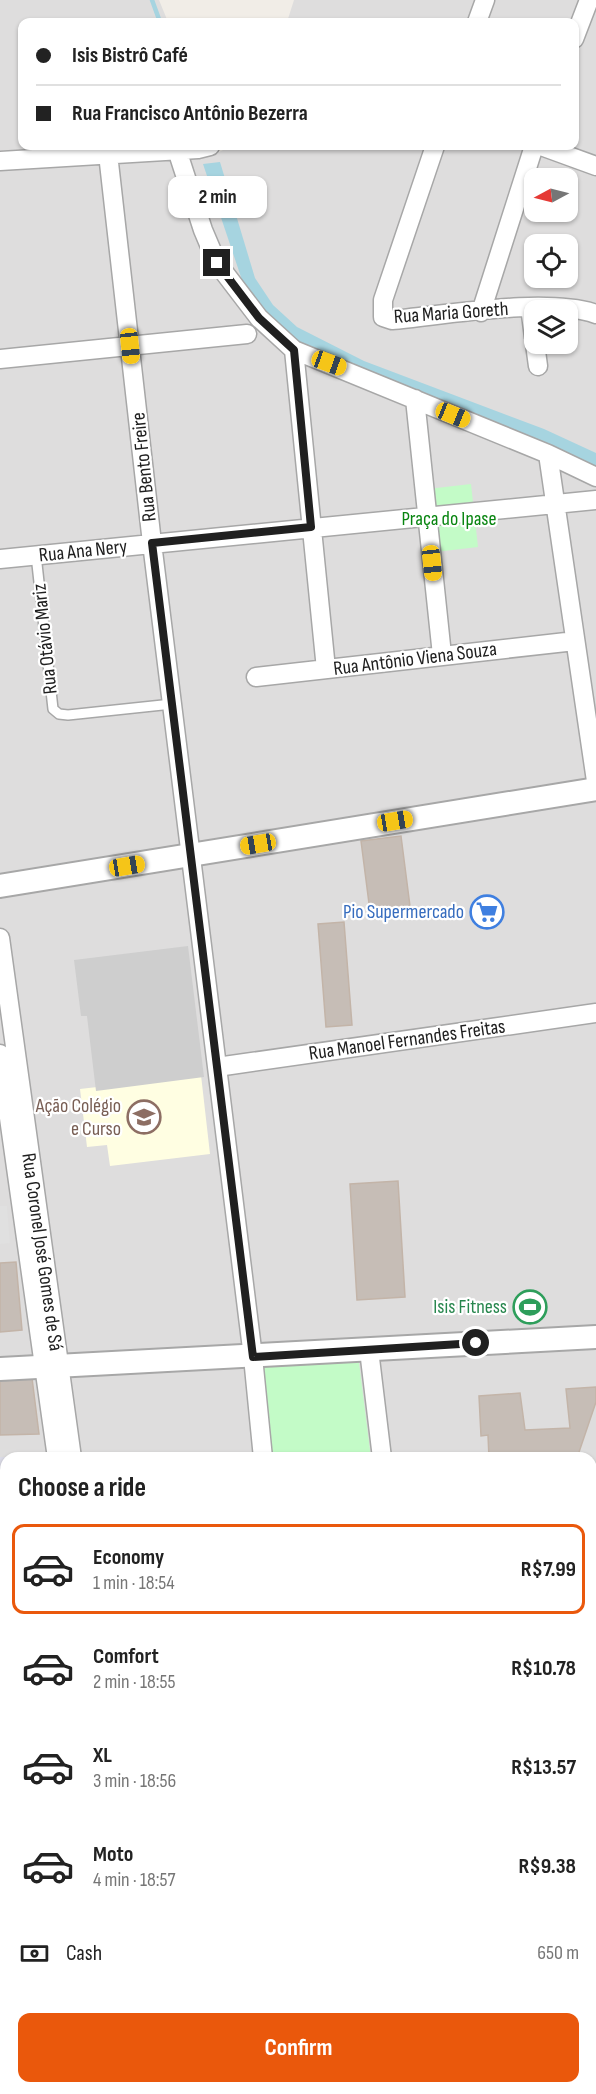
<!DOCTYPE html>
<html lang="en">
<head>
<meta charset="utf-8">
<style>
  body { margin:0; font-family:"Sofia Sans Condensed",sans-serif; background:#f6f6f6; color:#222; height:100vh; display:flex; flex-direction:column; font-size:22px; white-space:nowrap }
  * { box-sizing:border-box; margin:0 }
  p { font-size:20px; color:#767676 }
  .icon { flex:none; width:33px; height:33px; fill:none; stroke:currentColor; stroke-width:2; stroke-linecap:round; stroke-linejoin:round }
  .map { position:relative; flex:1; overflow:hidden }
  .drawer { position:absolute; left:0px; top:1452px; width:597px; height:642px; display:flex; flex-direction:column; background:#fff; border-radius:18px 18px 0 0; box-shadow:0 2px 4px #0004 }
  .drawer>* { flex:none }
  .banner { position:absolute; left:18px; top:18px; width:561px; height:132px; border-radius:12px; box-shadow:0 2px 4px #0004; display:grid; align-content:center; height:132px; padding:0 18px; background:#fff }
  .needle { width:39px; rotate:263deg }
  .fabs { position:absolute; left:524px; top:168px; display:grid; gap:12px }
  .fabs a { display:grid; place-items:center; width:54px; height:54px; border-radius:12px; background:#fff; box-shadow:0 2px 4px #0004; font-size:30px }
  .end { position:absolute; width:27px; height:27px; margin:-14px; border:8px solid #202020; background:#fff; box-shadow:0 0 0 3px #fff }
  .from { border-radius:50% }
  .bubble { position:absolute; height:42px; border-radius:12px; background:#fff; box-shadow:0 2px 4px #0004; font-size:20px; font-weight:700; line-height:42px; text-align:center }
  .car { position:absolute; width:18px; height:36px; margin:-18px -9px; border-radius:8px; box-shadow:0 0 4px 2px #0007; background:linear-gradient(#f5c518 24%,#345 0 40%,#f5c518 0 76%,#345 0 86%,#f5c518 0) }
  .banner b { display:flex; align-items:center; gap:21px; height:57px; font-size:22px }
  .banner b+b { border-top:2px solid #e0e0e0 }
  .banner i { width:15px; height:15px; background:#222 }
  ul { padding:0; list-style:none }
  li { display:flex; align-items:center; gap:18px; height:90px; margin:0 12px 9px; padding:0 6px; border:3px solid transparent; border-radius:12px }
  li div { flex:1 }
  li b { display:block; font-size:22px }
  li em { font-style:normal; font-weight:700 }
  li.on { border-color:#ea580c }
  li>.icon { width:54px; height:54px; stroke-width:1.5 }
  h2 { padding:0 18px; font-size:27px; line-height:72px }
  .pay { display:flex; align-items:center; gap:15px; height:66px; padding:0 18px; font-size:22px }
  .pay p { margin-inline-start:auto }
  .primary-button { display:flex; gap:12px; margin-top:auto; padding:12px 18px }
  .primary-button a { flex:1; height:69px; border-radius:12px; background:#ea580c; color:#fff; font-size:24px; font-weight:700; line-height:69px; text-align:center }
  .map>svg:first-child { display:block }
  .residential { fill:#dedddd; fill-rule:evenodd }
  .education { fill:#fffee2 }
  .religious { fill:#cecece }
  .park { fill:#c3fbc7 }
  .parking { fill:#e0e0e0 }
  .plaza { fill:#dbdbe7 }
  .water { fill:#a6d4e0 }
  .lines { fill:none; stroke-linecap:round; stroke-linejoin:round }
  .stream { stroke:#a6d4e0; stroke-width:4.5 }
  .building { fill:#c6bdb6; stroke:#c3b4a8; stroke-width:1.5 }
  .service-casing { stroke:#a7a7a7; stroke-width:12 }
  .minor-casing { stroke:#a7a7a7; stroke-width:21 }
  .tertiary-casing { stroke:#a7a7a7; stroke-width:26 }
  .secondary-casing { stroke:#727d01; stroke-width:28 }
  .primary-casing { stroke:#9d6600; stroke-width:32 }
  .service { stroke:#fff; stroke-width:9 }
  .minor { stroke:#fff; stroke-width:18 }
  .tertiary { stroke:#fff; stroke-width:22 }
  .secondary { stroke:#f9fcba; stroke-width:26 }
  .primary { stroke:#ffd39e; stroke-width:28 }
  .route { stroke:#202020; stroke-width:8 }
  .labels { text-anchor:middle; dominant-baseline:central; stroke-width:4.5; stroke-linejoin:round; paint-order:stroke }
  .street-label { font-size:20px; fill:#202020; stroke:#fff }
  .park-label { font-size:20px; fill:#088510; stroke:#fff }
  .shop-label { font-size:20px; fill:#366cbe; stroke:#fff; text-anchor:end }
  .education-label { font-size:20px; fill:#785e54; stroke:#fff; text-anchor:end }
  .leisure-label { font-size:20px; fill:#27864d; stroke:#fff; text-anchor:end }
</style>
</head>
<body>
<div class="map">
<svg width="596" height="2094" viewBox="0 0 596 2094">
  <rect width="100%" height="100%" fill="#f1ede7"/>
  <path class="residential" d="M0,0H159L168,22H22V146H216L219,152L231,146H574V22H287L294,0H596V2094H0ZM534,178H567V212H534ZM534,244H567V278H534ZM534,310H567V344H534ZM6,1458H591V2088H6Z"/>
  <path class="education" d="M201,1075L210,1154L110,1166L107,1145L87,1147L80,1089Z"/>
  <path class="religious" d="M188,946L204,1077L96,1091L87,1016H81L74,960Z"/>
  <path class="park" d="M471,484L478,547L427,553L419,490Z
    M358,1355L371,1458H270L260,1365Z"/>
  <path class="parking" d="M0,1206H7L10,1243L0,1244Z"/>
  <path class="plaza" d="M0,1457L40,1458H6V1524H1Z"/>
  <path class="water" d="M220,162L255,278L273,305L297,327L364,361L544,429L596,453V473L302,345L262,317L243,283L203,164Z"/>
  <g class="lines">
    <path class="stream" d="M152,0L160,22"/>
  </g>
  <path class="building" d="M401,836L411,914L371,919L361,841Z
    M344,922L352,1025L326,1027L318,924Z
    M398,1181L405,1297L357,1300L350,1184Z
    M16,1262L22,1330L0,1332V1263Z
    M31,1370L39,1434L0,1435V1375Z
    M596,1387V1402L577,1458H489L488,1435L481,1436L479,1396L520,1393L525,1430L570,1428L566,1389Z
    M591,1701L596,1703V1726L591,1724Z
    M591,1728L596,1729V1774L591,1772Z
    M591,1777L596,1778L594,1812L591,1811Z
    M596,1812V1910L593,1911L591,1823Z
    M53,2088H140L141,2094H40V2090Z"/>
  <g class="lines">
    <g class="service-casing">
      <path id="service" d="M36,555L53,709L59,714L68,715L172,704"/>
    </g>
    <g class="minor-casing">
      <path id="minor" d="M477,22L485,0
        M574,39L589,0
        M435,146L383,300V317L392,320C446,315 547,297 596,314
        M541,146L596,166
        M177,150L203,230L217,263L259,318L294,350L548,454L596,477
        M108,154L152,543L253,1357L263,1458
        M0,161L198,149L210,146
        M530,307L534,337
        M481,312L534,146
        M535,344L538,366
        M294,350L326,669
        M0,359L247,334
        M415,399L442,655
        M548,454L596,781
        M0,559L596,500
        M256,677L575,641
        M0,938L72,1458
        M0,1054L57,1458
        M217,1067L596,1013
        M369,1350L382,1458
        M152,2088L153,2094
        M170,2088L171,2094
        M330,2088L331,2094
        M346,2088V2094"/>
    </g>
    <g class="tertiary-casing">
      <path id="tertiary" d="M0,886L596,789
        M0,1369L596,1337
        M591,1609H596
        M591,1626H596
        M0,1710L6,1805
        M0,2002L5,2094
        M24,2088V2094"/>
    </g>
    <g class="secondary-casing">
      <path id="secondary" d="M591,1936H596
        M591,2059H596"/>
    </g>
    <g class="primary-casing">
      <path id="primary" d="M591,1503L596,1489
        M363,2094L422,2088
        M458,2094L460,2088"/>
    </g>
    <use href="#service" class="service"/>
    <use href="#minor" class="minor"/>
    <use href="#tertiary" class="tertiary"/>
    <use href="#secondary" class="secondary"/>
    <use href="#primary" class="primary"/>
  </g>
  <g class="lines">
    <path class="route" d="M217,263L259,318L294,350L311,527L152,543L253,1357L476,1343"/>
  </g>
  <defs>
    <g id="supermarket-ring" transform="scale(1.725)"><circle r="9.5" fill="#fff" stroke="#3f7fe0" stroke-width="1.5"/><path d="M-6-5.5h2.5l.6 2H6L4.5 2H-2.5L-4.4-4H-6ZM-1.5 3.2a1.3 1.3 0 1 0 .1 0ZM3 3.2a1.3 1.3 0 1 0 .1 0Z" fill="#3f7fe0"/></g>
    <g id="school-ring" transform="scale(1.725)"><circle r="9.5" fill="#fff" stroke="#8d6e63" stroke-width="1.5"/><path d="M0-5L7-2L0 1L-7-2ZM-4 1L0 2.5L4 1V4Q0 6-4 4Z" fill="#8d6e63"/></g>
    <g id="stadium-ring" transform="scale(1.725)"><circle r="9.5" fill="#fff" stroke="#2e9e5b" stroke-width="1.5"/><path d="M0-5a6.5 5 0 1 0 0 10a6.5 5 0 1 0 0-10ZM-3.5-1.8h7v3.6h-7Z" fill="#2e9e5b"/></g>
  </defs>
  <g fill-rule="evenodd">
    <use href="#supermarket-ring" x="487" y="912"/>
    <use href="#school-ring" x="144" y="1117"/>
    <use href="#stadium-ring" x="530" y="1307"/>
  </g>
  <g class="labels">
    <g class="street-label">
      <text transform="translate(451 313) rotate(-4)">Rua Maria Goreth</text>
      <text transform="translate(144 467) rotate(-96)">Rua Bento Freire</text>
      <text transform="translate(83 551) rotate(-6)">Rua Ana Nery</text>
      <text transform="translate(45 639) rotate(-96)">Rua Otávio Mariz</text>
      <text transform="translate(415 659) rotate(-7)">Rua Antônio Viena Souza</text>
      <text transform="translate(407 1040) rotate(-8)">Rua Manoel Fernandes Freitas</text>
      <text transform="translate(42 1252) rotate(82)">Rua Coronel José Gomes de Sá</text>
    </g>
    <g class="park-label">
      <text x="449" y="519">Praça do Ipase</text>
    </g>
    <g class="shop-label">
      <text x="464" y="912">Pio Supermercado</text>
    </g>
    <g class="education-label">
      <text x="121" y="1106">Ação Colégio<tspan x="121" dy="23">e Curso</tspan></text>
    </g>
    <g class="leisure-label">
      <text x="507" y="1307">Isis Fitness</text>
    </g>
  </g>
</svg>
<div class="fabs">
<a><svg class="needle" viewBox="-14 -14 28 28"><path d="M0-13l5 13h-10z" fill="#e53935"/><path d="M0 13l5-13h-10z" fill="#767676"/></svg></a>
<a><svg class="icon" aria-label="locate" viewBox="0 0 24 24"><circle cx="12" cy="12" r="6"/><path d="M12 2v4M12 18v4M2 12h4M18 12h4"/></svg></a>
<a><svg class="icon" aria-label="layers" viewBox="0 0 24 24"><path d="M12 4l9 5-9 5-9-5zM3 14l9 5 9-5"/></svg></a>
</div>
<i class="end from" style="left:476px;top:1343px"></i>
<i class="end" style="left:217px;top:263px"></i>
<div class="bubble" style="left:168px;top:176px;width:99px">2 min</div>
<i class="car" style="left:130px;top:346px;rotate:174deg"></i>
<i class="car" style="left:329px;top:363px;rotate:110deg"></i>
<i class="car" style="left:453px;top:415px;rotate:112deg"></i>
<i class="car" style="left:432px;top:563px;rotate:174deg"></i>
<i class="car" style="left:395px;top:821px;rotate:81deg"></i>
<i class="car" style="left:258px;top:844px;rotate:260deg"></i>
<i class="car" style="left:127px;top:866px;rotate:81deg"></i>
<div class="banner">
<b><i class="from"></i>Isis Bistrô Café</b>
<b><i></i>Rua Francisco Antônio Bezerra</b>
</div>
<section class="drawer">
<h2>Choose a ride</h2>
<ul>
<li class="on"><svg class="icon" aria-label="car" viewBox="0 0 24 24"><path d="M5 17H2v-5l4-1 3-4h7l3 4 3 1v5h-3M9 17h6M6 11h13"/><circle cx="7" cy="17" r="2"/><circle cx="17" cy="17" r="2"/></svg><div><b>Economy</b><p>1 min · 18:54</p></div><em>R$7.99</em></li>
<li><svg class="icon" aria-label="car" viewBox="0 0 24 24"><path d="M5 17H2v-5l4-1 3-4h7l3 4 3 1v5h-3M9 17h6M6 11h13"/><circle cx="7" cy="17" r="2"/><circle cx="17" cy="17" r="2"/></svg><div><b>Comfort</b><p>2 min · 18:55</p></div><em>R$10.78</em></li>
<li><svg class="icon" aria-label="car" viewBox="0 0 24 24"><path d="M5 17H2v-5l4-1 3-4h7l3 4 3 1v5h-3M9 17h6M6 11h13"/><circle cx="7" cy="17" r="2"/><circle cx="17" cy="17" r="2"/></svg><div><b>XL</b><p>3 min · 18:56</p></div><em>R$13.57</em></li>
<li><svg class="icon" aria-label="car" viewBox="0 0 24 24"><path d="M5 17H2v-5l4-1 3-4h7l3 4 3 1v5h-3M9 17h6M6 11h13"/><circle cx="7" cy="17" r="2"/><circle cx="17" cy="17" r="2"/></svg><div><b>Moto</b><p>4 min · 18:57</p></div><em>R$9.38</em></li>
</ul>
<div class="pay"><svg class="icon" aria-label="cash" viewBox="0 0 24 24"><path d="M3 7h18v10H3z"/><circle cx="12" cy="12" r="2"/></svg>Cash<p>650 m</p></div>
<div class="primary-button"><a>Confirm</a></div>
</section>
</div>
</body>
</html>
